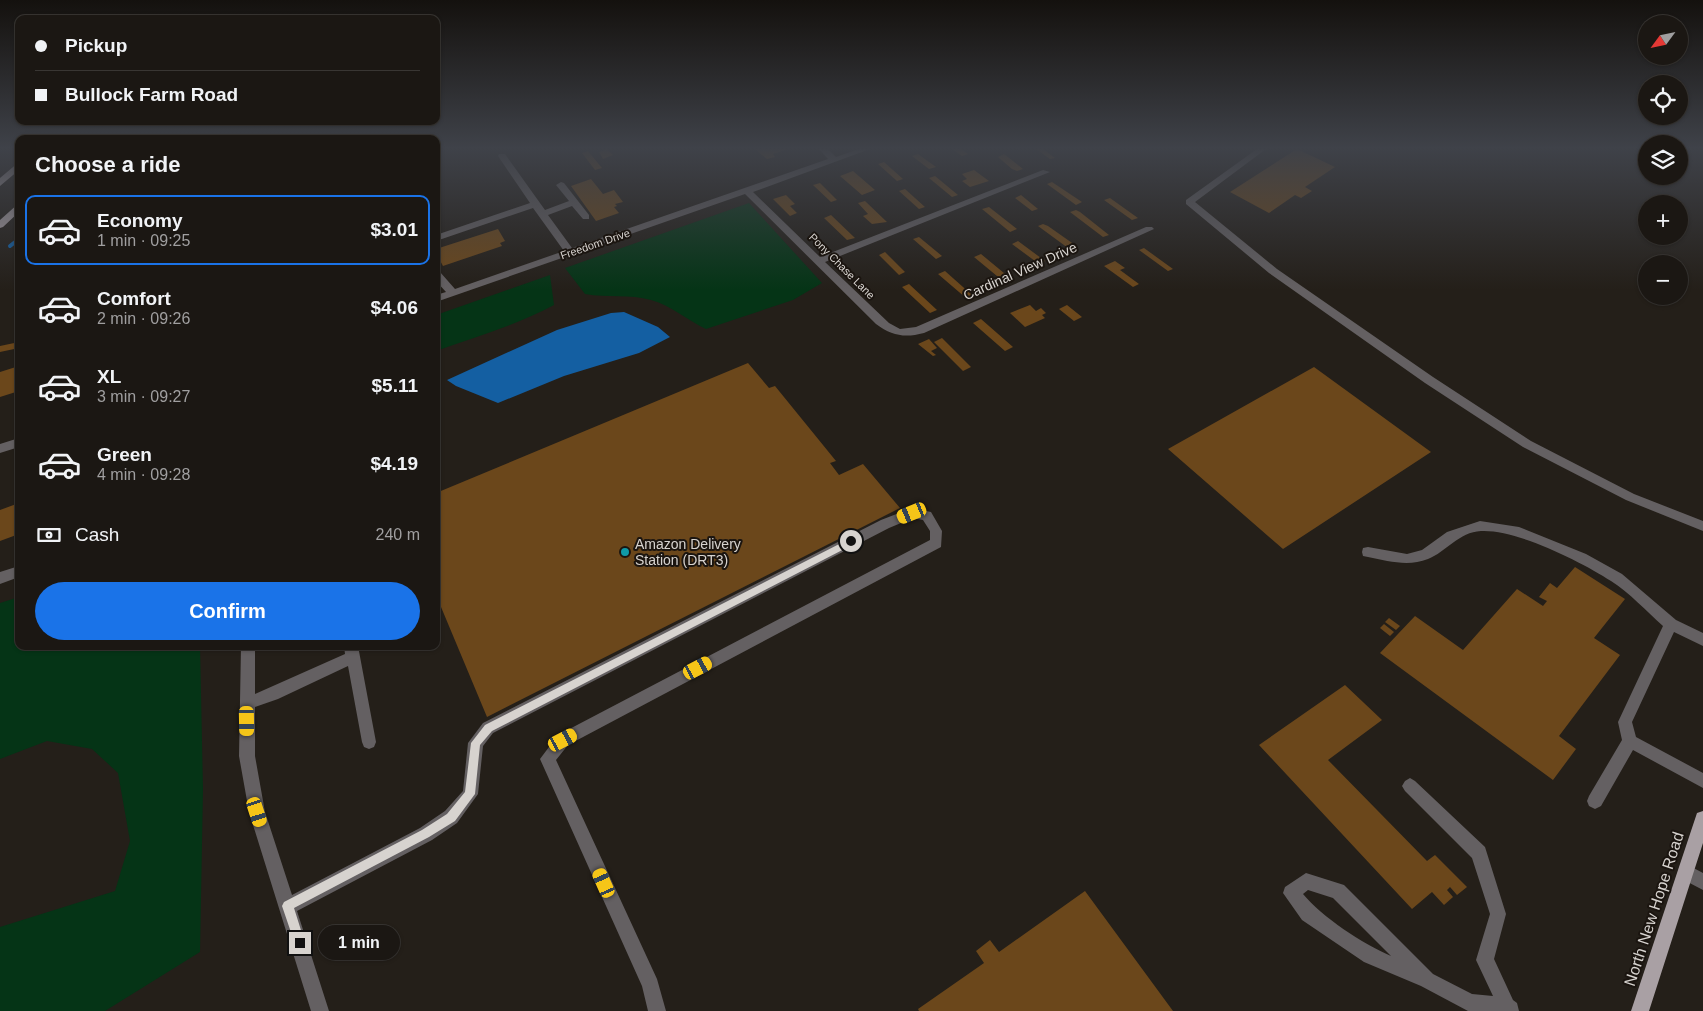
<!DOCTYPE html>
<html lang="en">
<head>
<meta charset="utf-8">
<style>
  body { margin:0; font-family:Helvetica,sans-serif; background:#282421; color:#f1f3f6; height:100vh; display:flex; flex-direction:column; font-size:19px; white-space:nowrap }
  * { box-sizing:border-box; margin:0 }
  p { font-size:16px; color:#a09fa0 }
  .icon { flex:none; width:28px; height:28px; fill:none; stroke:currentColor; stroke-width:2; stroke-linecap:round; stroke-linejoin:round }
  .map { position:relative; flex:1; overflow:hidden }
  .side { position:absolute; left:15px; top:135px; width:425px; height:515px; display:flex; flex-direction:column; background:#1b1713; border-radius:10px; box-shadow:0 1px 4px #0004,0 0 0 1px #393633 }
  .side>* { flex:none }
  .guide { position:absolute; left:15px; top:15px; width:425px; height:110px; border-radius:10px; box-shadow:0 1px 4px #0004,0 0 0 1px #393633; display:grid; align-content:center; height:110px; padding:0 20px; background:#1b1713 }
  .needle { width:32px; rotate:237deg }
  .fabs { position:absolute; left:1638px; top:15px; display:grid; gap:10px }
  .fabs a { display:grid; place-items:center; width:50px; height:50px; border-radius:50%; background:#1b1713; box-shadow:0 1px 4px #0004,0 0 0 1px #393633; font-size:25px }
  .end { position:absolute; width:22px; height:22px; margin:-11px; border:6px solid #d7d3cf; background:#111; box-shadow:0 0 0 2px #111 }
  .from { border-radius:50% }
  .bubble { position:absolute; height:35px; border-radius:18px; background:#1b1713; box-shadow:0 1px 4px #0004,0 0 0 1px #393633; font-size:16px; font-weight:700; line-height:35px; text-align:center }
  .car { position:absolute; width:15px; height:30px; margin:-15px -8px; border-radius:6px; box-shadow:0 0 4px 1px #0007; background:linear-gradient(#f5c518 24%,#345 0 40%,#f5c518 0 76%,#345 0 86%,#f5c518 0) }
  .guide b { display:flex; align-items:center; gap:18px; height:48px; font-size:19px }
  .guide b+b { border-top:1px solid #393633 }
  .guide i { width:12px; height:12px; background:#f1f3f6 }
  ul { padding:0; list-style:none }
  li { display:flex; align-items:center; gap:15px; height:70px; margin:0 10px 8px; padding:0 10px; border:2px solid transparent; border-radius:10px }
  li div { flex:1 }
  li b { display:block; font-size:19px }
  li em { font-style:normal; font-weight:700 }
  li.selected { border-color:#1a73e8 }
  li>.icon { width:45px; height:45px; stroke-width:1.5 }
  h2 { padding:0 20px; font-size:22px; line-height:60px }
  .pay { display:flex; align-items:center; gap:12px; height:55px; padding:0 20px; font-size:19px }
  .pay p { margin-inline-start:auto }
  .action { display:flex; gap:10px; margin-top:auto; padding:10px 20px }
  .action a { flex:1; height:58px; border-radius:30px; background:#1a73e8; color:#fff; font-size:20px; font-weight:700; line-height:58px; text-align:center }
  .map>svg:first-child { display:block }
  .green { fill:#053416 }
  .water { fill:#145fa2 }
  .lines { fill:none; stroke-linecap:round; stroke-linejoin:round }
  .stream { stroke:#145fa2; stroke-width:4 }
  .building { fill:#6b471b }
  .minor { fill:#646062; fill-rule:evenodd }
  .major { fill:#a9a0a4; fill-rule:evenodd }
  .route { fill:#d7d3cf }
  .culture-dot { fill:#0f9aa8; stroke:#1b1510; stroke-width:2 }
  .labels { text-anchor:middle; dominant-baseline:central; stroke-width:4; stroke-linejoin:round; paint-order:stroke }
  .far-street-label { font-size:11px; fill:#d7d3cf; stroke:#1b1510 }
  .street-label { font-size:14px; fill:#d7d3cf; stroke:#1b1510 }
  .poi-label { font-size:14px; fill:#d7d3cf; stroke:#1b1510; text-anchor:start }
  .near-street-label { font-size:16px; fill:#d7d3cf; stroke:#1b1510 }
</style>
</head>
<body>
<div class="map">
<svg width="1703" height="1011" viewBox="0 0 1703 1011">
  <rect width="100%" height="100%" fill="#241f19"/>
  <path class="green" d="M749,203L822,283L793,300L706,329C687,320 672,306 651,300C630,294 607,298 585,294L565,268Z
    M550,275L554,305C517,325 476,337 436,351V315Z
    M19,597V646H200L203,789L200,952L105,1011H0V927L115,891L130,841L118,773L92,749L47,741L0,759V603Z"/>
  <path class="water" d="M624,312L658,327L670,337L639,353L564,376L498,403L456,386L447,380L557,330L611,313Z"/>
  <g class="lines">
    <path class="stream" d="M10,246L19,239"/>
  </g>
  <path class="building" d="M607,149L613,155L603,159L599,152Z
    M755,149H788L773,154L775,157L767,159Z
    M952,149H961L968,154L962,156Z
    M1036,149H1043L1055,158L1050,159Z
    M1297,149L1335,167L1305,187L1312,191L1301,198L1295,195L1269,213L1230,192Z
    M588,151L602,168L595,170L582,153Z
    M918,154L936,167L929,169L912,156Z
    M1004,154L1023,169L1017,171L1012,169L998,157Z
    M884,162L903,179L897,181L878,164Z
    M974,170L989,181L970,187L962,181L967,179L962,174Z
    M853,171L875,190L862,195L840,176Z
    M935,176L958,195L952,197L929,178Z
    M591,179L603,194L614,190L623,202L615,204L617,206L614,207L619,213L596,221L571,186Z
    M1052,182L1082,202L1076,205L1047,184Z
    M820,183L837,200L831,202L813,185Z
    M905,189L925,207L919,209L899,191Z
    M786,195L795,204L790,206L797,213L790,216L773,199Z
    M1021,195L1038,209L1032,211L1015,198Z
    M1110,198L1138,218L1132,220L1104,200Z
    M865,201L887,222L872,224L863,216L868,214L858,203Z
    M989,207L1017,229L1010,232L982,209Z
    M1076,210L1080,212L1109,235L1103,237L1070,212Z
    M831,215L855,238L847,240L824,218Z
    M1043,224L1048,226L1075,245L1068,248L1038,226Z
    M498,229L505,241L500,243L502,246L443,266L436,253V249Z
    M919,237L942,256L936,259L913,239Z
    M1018,241L1045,261L1039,264L1012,244Z
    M1144,248L1173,269L1168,271L1139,250Z
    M885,252L905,272L899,275L879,255Z
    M981,254L1010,278L1003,281L974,257Z
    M1115,261L1125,268L1120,270L1139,284L1133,287L1104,266Z
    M945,271L972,295L966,298L938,274Z
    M909,284L937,310L930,313L902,287Z
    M1030,305L1036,311L1041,308L1046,313L1042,315L1045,318L1025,327L1010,313Z
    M1067,305L1082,317L1074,321L1059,309Z
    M981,319L1013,347L1005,351L973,323Z
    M942,338L971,367L963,371L934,342Z
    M929,339L937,348L931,351L936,355L933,356L918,344Z
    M19,342V348L0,352V346Z
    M748,363L769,388L775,386L836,461L830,463L839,475L863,464L900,508L487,717L436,595V493Z
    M19,366V391L0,397V372Z
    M1314,367L1431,452L1283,549L1168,449Z
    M19,503V534L0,541V510Z
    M1575,567L1625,599L1594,638L1620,655L1559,736L1576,749L1553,780L1380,653L1415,616L1463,650L1517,589L1543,606L1547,601L1539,597L1550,583L1557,588Z
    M1389,618L1400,626L1396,630L1385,622Z
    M1384,624L1394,632L1390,636L1380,628Z
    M1345,685L1382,720L1328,760L1427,861L1435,855L1467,887L1457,895L1450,887L1447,890L1453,897L1444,905L1432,892L1412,909L1259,745Z
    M1085,891L1173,1011H919L918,1009L984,963L976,951L990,940L999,952Z"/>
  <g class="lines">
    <path class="minor" d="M819,149H828L836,157L859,149H870L753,192L820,257L1043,170L1050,172L825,262L889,323L900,329L916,327L1146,227H1152L1154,229L924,333C905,338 892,336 876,324L745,194L436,302V295L446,292L436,281V271L440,272L455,289L564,251L533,208L436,241V235L530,203L498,156L499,154H505L545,210L569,201L556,185L561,182L564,183L589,215V219H583L572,206L548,215L572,248L828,159Z
      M1257,149H1266L1195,202L1277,269L1433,377L1531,441L1634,494L1703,521V531L1626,500L1523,447L1425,383L1269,273L1186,204V200Z
      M19,438V447L0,453V444Z
      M912,508L931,512L942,531L941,547L568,745L556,760L657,979L666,1011H648L642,986L540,759L558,735L930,540V531L923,520L913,518L889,528L493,733L483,746L478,794L457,823L432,840L297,911L329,1011H311L249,812L239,756L241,646H255V694L345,654L344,646H358L376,742L374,747L369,749L364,747L362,742L348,666L278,699L255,707V756L265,812L292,895L420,828L445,811L463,791L468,743L483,723L881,520Z
      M1480,521L1519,527L1586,554L1622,574L1676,620L1703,633V646L1674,632L1632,722L1636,737L1703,773V788L1633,750L1601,806L1595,809L1589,806L1587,801L1589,796L1622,740L1618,722L1663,626C1646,611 1630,593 1611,581C1582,562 1516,529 1481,531C1459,532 1446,552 1428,559C1408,567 1388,561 1368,557L1363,556L1362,552L1363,548L1368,547L1407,554L1422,550L1447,532Z
      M19,566V577L0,584V572Z
      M1410,778L1415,781L1485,847L1506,914L1494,959L1513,1000L1517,1003L1519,1011H1468L1421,986L1364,962L1302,920L1283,893L1285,887L1306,873L1344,885L1433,974L1472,994L1493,996L1476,960L1490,914L1472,858L1405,791L1402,786L1405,781ZM1308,890L1333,898L1391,956C1363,944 1322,917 1303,894Z
      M1686,864L1703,873V890L1680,878L1678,872L1680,866Z"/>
    <path class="major" d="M19,162V170L0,186V178Z
      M19,203V212L3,227L0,228V220Z
      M1703,811V843L1649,1011H1631L1697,813Z"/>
  </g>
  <linearGradient id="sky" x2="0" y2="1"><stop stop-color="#14110e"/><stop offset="0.51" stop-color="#3f4249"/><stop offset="1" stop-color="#3f4249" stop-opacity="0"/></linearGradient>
  <rect width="1703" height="290" fill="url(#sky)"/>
  <path class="route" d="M851,538L855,541L854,544L492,731L480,745L475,794L455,821L429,837L294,908L305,943L300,948L296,947L282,906L284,902L422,830L447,814L465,792L471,743L485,725Z"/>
  <circle class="culture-dot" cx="625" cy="552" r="5"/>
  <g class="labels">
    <g class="far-street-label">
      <text transform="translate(595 244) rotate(-19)">Freedom Drive</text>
      <text transform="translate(842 266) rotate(45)">Pony Chase Lane</text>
    </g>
    <g class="street-label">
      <text transform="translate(1020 271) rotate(-24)">Cardinal View Drive</text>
    </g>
    <g class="poi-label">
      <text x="635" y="544">Amazon Delivery<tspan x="635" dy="16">Station (DRT3)</tspan></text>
    </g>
    <g class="near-street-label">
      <text transform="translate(1654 909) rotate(-72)">North New Hope Road</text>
    </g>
  </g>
</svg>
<div class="fabs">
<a><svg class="needle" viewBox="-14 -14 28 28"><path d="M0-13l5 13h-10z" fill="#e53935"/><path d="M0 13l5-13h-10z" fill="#a09fa0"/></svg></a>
<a><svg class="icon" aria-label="locate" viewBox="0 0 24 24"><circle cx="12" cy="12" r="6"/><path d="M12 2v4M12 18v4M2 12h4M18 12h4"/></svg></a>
<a><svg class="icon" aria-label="layers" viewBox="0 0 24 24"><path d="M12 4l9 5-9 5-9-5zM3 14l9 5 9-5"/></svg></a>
<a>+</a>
<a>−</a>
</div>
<i class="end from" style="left:851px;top:541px"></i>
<i class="end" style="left:300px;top:943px"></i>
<div class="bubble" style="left:318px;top:925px;width:82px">1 min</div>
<i class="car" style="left:912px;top:513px;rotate:248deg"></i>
<i class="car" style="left:698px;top:668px;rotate:62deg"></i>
<i class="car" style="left:247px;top:721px;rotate:179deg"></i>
<i class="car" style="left:563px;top:740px;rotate:62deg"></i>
<i class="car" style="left:257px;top:812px;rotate:162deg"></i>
<i class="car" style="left:604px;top:883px;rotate:336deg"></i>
<div class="guide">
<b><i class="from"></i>Pickup</b>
<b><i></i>Bullock Farm Road</b>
</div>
<section class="side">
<h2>Choose a ride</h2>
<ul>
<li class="selected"><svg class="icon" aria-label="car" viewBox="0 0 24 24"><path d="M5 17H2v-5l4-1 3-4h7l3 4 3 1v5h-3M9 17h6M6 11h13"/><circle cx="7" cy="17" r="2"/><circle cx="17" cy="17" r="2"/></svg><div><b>Economy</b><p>1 min · 09:25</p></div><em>$3.01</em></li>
<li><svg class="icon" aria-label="car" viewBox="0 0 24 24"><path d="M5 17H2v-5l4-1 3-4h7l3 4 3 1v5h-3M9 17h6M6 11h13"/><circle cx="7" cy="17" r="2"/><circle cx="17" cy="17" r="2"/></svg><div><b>Comfort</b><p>2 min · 09:26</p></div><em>$4.06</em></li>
<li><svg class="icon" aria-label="car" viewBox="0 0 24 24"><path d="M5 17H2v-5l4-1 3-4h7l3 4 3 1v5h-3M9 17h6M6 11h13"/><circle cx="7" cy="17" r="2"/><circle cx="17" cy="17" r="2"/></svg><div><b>XL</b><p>3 min · 09:27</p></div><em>$5.11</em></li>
<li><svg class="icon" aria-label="car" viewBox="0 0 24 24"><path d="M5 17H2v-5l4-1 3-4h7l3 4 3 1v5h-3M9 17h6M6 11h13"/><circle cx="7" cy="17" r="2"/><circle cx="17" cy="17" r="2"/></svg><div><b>Green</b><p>4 min · 09:28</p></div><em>$4.19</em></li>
</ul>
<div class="pay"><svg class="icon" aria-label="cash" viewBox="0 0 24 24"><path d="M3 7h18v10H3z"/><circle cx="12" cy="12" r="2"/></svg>Cash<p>240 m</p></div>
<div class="action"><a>Confirm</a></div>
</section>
</div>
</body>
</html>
